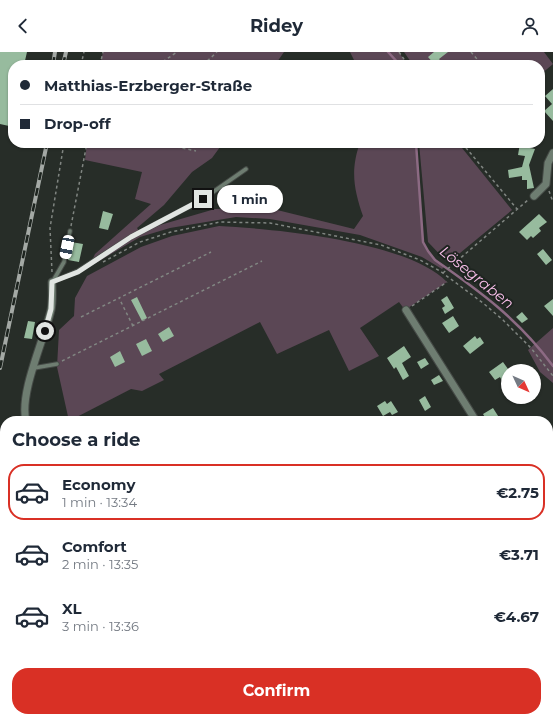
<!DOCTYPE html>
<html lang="en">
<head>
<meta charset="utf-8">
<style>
  body { margin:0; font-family:Montserrat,sans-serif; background:#f6f6f7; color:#1f2937; height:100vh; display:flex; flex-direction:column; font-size:15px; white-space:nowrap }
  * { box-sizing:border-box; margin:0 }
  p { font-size:13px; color:#747a83 }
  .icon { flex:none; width:22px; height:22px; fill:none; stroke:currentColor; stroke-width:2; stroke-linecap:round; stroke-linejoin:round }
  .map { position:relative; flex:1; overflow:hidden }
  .side { position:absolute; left:0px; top:364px; width:553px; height:306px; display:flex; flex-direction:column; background:#fff; border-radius:16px 16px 0 0; box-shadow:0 1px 3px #0004 }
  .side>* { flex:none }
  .top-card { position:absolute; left:8px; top:8px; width:537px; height:88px; border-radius:16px; box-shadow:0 1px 3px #0004; display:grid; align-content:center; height:88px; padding:0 12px; background:#fff }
  .needle { width:26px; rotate:134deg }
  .fabs { position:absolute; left:501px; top:312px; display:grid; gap:8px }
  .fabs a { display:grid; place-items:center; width:40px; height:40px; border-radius:50%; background:#fff; box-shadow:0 1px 3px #0004; font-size:20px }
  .end { position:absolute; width:18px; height:18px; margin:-9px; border:5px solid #e1e5e2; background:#111; box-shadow:0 0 0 2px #111 }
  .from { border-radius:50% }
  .bubble { position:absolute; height:28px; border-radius:14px; background:#fff; box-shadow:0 1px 3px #0004; font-size:13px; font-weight:700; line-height:28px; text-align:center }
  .car { position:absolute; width:12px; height:24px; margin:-12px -6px; border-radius:5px; box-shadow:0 0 3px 1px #0007; background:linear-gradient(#fff 24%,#345 0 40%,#fff 0 76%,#345 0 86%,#fff 0) }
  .top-card b { display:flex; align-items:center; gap:14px; height:38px; font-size:15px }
  .top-card b+b { border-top:1px solid #e0e1e3 }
  .top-card i { width:10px; height:10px; background:#1f2937 }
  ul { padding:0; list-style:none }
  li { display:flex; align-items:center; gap:12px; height:56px; margin:0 8px 6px; padding:0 4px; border:2px solid transparent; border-radius:16px }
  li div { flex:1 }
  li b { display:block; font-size:15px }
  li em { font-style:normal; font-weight:700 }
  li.current { border-color:#d93025 }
  li>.icon { width:36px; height:36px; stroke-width:1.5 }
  h2 { padding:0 12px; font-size:18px; line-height:48px }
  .cta { display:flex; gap:8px; margin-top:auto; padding:8px 12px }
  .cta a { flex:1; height:46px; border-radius:16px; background:#d93025; color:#fff; font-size:16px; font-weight:700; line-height:46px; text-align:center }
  header { display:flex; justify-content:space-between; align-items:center; height:52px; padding:0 12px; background:#fff; font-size:18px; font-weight:700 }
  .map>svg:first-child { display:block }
  .green { fill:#5b4755 }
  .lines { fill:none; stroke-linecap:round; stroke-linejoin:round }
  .stream { stroke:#8c6a83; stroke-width:2.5 }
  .building { fill:#97bb9e }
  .service-casing { stroke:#454a46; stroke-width:5.5 }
  .minor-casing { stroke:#454a46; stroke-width:9 }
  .path { stroke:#818682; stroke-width:1.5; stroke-dasharray:3 3; stroke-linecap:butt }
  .service { stroke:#6e7d71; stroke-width:3.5 }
  .minor { stroke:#6e7d71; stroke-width:7 }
  .rail-casing { stroke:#a4a9a5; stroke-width:4 }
  .rail { stroke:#1d241f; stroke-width:2.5; stroke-dasharray:8; stroke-linecap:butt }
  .route { stroke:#e1e5e2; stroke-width:5 }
  .labels { text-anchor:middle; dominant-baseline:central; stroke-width:4; stroke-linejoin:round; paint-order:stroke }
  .water-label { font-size:15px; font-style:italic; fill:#f7bde8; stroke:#1d241f }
</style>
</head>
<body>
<header><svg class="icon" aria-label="back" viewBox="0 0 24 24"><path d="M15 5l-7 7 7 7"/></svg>Ridey<svg class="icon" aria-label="person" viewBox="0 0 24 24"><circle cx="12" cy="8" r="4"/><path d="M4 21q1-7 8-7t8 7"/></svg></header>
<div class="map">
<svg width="553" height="670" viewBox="0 0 553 670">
  <rect width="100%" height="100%" fill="#272d28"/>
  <path class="green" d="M103,0H284L275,13H100Z
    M350,0H399L407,13H371L366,11L355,10Z
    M404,0H544L553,12L540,23V13H413Z
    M87,91H223L212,106L192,120L164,153L137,176L141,182L160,173L215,157L269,156L354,177L363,164C354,138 350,118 360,91H416L423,191L435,208L444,215L442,217L422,205L360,183L270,167L236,165L170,176L140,185L89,215L95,202L151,152L135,147L142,120L85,108Z
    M419,91H458L512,158L448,211L428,190Z
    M219,174C276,177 407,189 447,230L405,258L399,250L360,276L379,304L349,319L329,278L277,302L260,270L159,322L164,328L142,339L131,337L69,369L57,315L59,278L74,264L75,246L87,224L141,195L172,184Z
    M553,276V331L540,320L528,298Z
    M548,400L553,402V441L548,444Z
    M553,566V597L548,590V570Z
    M175,665H396L399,670H177Z"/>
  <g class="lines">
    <path class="stream" d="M388,0L400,13
      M416,91L423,190L428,199L435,208C481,240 519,268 553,314"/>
  </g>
  <path class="building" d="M0,0H27L24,13H13V57L9,74L0,72Z
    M434,0H448L439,7L444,13H435L428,5Z
    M553,37V69L544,59L552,52L545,44Z
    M520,91L532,94L530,96L535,97L529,113L534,136L527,137V128H522V124L509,126L508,118L522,115L525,104L518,103Z
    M103,159L113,162L108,178L99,176Z
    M539,162L547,170L539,176L541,179L533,186L531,184L527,188L519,180Z
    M71,190L83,192L79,210L68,208Z
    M543,197L552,208L546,213L537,202Z
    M447,244L454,256L445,262L442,256L445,254L441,248Z
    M137,245L147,266L142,269L131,248Z
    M553,247V264L544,254Z
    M522,260L528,267L522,271L516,265Z
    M453,264L459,274L449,281L442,271Z
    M28,269L35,270L32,287L24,286Z
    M169,275L174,284L163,290L158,282Z
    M475,284L477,287L480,285L484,291L470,302L463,294Z
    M146,287L152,299L142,304L136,292Z
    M404,294L411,305L402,311L409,324L403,328L396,315L394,317L387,306Z
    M120,299L125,310L115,315L110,305Z
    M425,306L429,312L421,317L417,310Z
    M503,310L508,317V340L500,325L495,328L489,320Z
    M439,323L443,329L434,333L431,328Z
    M425,344L431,355L425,359L419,348Z
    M385,349L387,352L391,349L398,360L392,363L390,360L383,364L377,354Z
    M493,356L500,367L496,369H487L483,362Z"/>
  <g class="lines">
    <g class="service-casing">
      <path id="service" d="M53,229L64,210L70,179
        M52,230L78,219L131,185L203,147L246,117
        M34,316L57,312"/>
    </g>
    <g class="minor-casing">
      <path id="minor" d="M534,144L546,132L548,111L553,101
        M406,258L476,369
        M26,369C19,341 44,288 51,258C53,249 52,239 52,230
        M548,501L553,508
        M548,563L553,559
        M169,665L171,670
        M516,665L519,670"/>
    </g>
    <path class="path" d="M399,0L408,13
      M471,0L482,13
      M81,13L84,0
      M100,13L103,0
      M158,13L177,0
      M203,13L217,0
      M159,91L196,99
      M462,91L517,157
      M549,139L553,150
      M71,174L87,91
      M103,210L140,190L171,180L220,170L270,171L381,193L420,208L440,219L483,251L503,268L531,296L553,324
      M52,220L50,176L64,91
      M443,221L528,148
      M412,254L447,230
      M81,265L119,246
      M133,274L119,246L211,200
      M62,309L262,209"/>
    <use href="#service" class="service"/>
    <use href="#minor" class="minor"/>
    <g class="rail-casing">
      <path id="rail" d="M53,13L55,0
        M63,13L66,0
        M0,316L47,91"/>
    </g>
    <use href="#rail" class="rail"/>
  </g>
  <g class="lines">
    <path class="route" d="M45,279L51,257L52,230L78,220L131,185L203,147"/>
  </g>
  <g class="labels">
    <g class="water-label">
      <text transform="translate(477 225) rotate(39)">Lösegraben</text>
    </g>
  </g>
</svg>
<div class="fabs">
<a><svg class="needle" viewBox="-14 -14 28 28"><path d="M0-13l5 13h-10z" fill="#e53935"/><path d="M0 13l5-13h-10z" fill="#747a83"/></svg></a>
</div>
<i class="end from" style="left:45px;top:279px"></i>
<i class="end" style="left:203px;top:147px"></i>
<div class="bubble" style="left:217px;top:133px;width:66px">1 min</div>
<i class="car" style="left:67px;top:195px;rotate:191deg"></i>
<div class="top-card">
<b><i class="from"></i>Matthias-Erzberger-Straße</b>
<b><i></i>Drop-off</b>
</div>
<section class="side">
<h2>Choose a ride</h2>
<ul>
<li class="current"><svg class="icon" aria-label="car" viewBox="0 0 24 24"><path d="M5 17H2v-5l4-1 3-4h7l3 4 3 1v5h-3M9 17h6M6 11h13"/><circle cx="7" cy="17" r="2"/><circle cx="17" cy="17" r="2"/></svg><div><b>Economy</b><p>1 min · 13:34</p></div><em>€2.75</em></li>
<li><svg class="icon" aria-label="car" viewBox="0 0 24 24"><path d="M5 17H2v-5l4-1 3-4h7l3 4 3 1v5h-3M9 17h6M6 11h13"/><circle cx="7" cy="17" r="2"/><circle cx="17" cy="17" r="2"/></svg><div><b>Comfort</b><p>2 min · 13:35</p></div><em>€3.71</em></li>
<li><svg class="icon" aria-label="car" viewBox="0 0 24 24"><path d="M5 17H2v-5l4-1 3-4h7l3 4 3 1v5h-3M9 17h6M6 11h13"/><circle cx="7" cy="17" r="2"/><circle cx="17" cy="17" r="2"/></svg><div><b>XL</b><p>3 min · 13:36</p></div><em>€4.67</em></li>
</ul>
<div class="cta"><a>Confirm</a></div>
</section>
</div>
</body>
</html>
